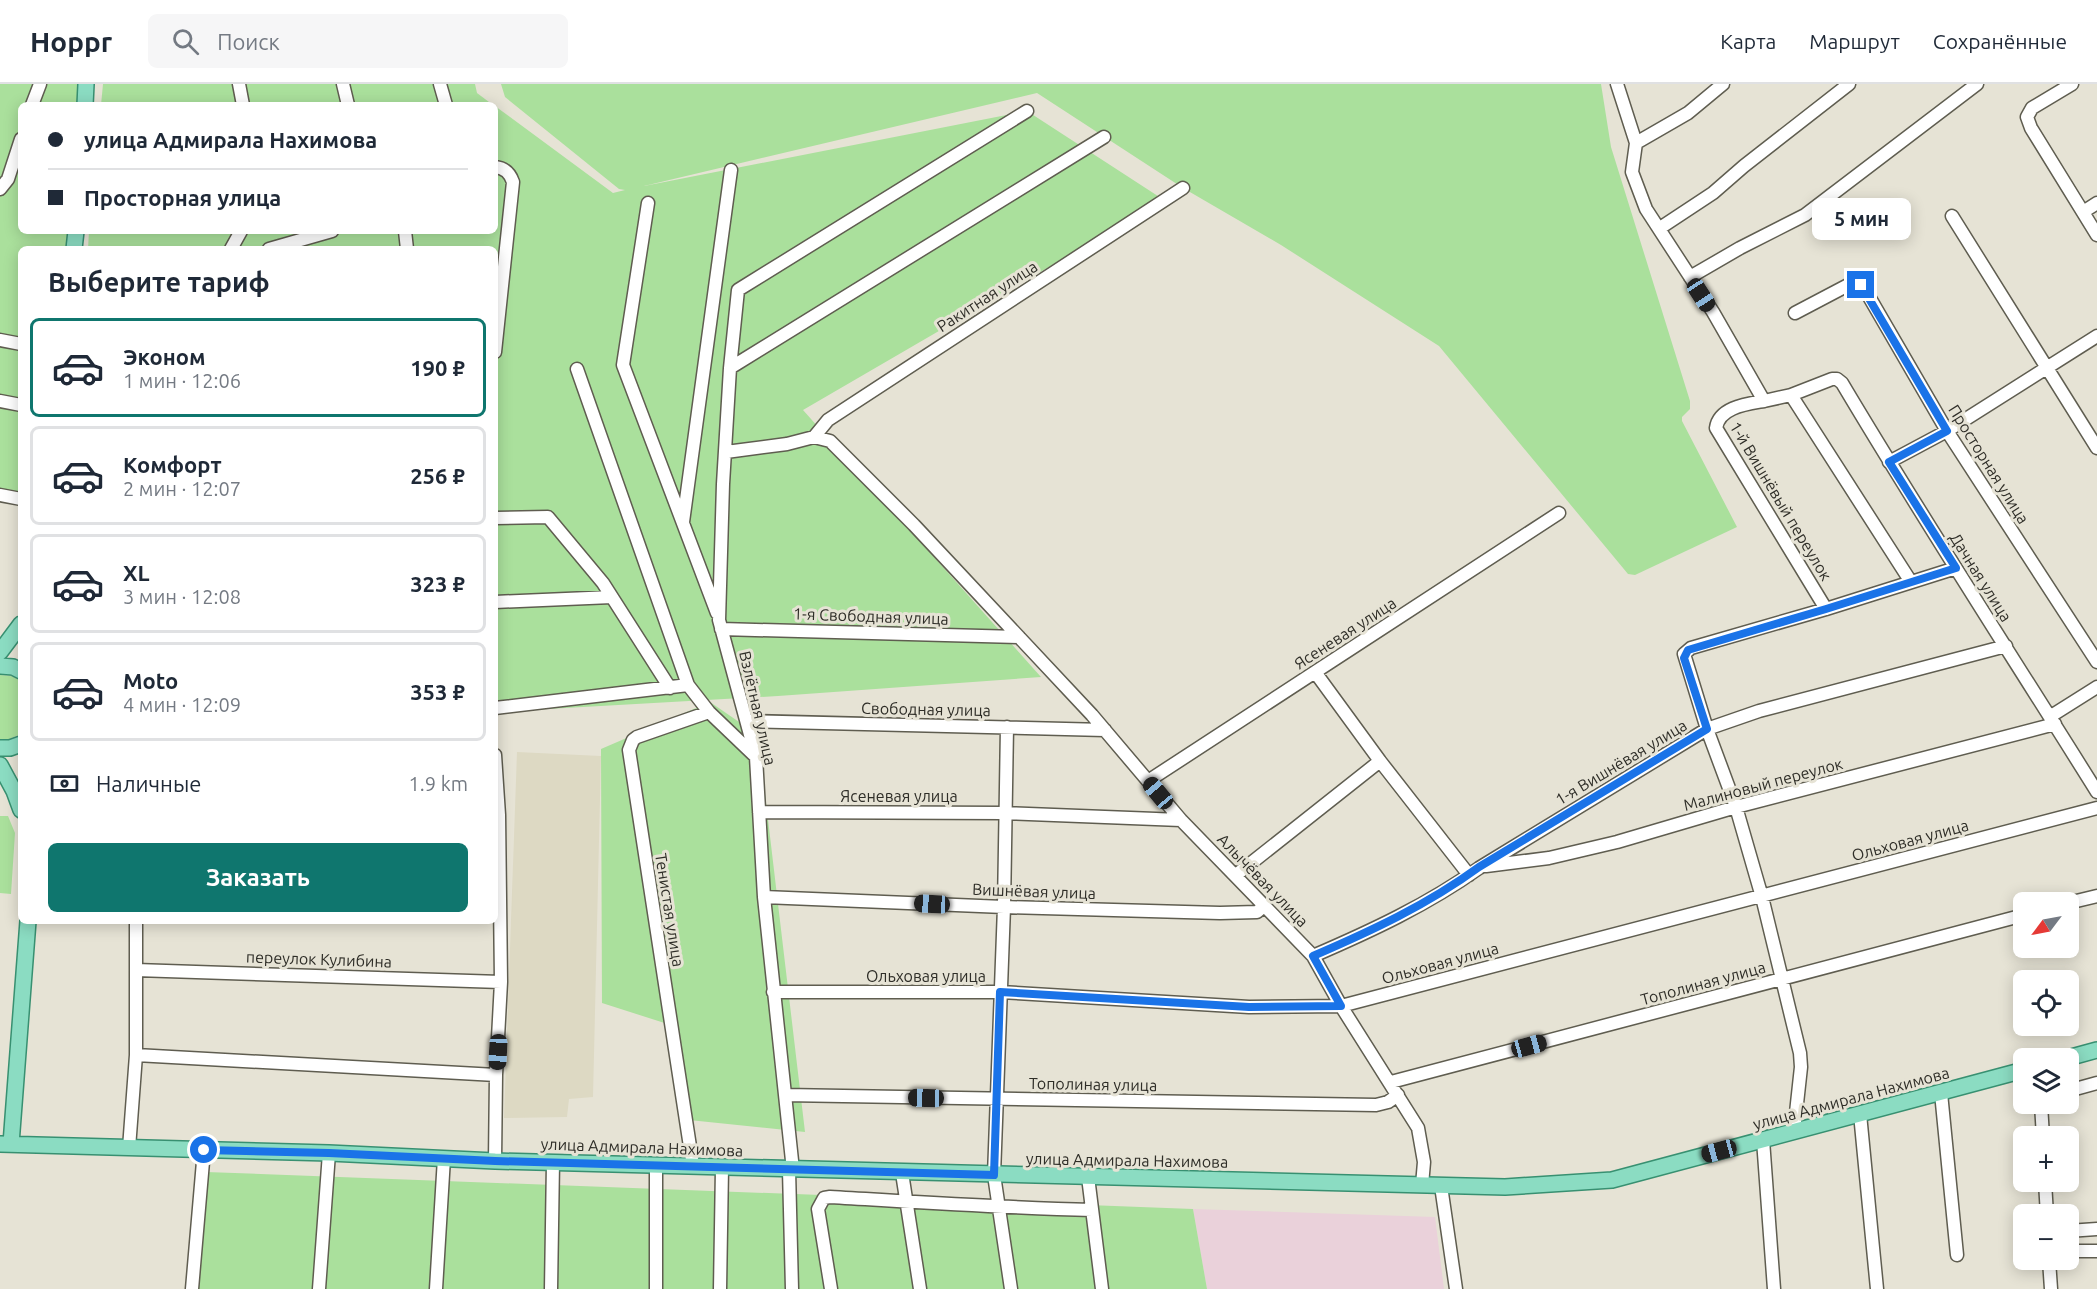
<!DOCTYPE html>
<html lang="ru">
<head>
<meta charset="utf-8">
<style>
  body { margin:0; font-family:Ubuntu,sans-serif; background:#f6f6f7; color:#1f2937; height:100vh; display:flex; flex-direction:column; font-size:22px; white-space:nowrap }
  * { box-sizing:border-box; margin:0 }
  p { font-size:20px; color:#747a83 }
  .icon { flex:none; width:33px; height:33px; fill:none; stroke:currentColor; stroke-width:2; stroke-linecap:round; stroke-linejoin:round }
  .map { position:relative; flex:1; overflow:hidden }
  .details { position:absolute; left:18px; top:162px; width:480px; height:678px; display:flex; flex-direction:column; background:#fff; border-radius:9px; box-shadow:0 3px 15px #0003 }
  .details>* { flex:none }
  .banner { position:absolute; left:18px; top:18px; width:480px; height:132px; border-radius:9px; box-shadow:0 3px 15px #0003; display:grid; align-content:center; height:132px; padding:0 30px; background:#fff }
  .needle { width:39px; rotate:238deg }
  .fabs { position:absolute; left:2013px; top:808px; display:grid; gap:12px }
  .fabs a { display:grid; place-items:center; width:66px; height:66px; border-radius:9px; background:#fff; box-shadow:0 3px 15px #0003; font-size:30px }
  .end { position:absolute; width:27px; height:27px; margin:-14px; border:8px solid #1a73e8; background:#fff; box-shadow:0 0 0 3px #fff }
  .from { border-radius:50% }
  .bubble { position:absolute; height:42px; border-radius:9px; background:#fff; box-shadow:0 3px 15px #0003; font-size:20px; font-weight:700; line-height:42px; text-align:center }
  .car { position:absolute; width:18px; height:36px; margin:-18px -9px; border-radius:8px; box-shadow:0 0 4px 2px #0007; background:linear-gradient(#222 24%,#8ab4d8 0 40%,#222 0 76%,#8ab4d8 0 86%,#222 0) }
  .banner b { display:flex; align-items:center; gap:21px; height:57px; font-size:22px }
  .banner b+b { border-top:2px solid #e0e1e3 }
  .banner i { width:15px; height:15px; background:#1f2937 }
  ul { padding:0; list-style:none }
  li { display:flex; align-items:center; gap:18px; height:99px; margin:0 12px 9px; padding:0 18px; border:3px solid #e0e1e3; border-radius:9px }
  li div { flex:1 }
  li b { display:block; font-size:22px }
  li em { font-style:normal; font-weight:700 }
  li.on { border-color:#0f766e }
  li>.icon { width:54px; height:54px; stroke-width:1.5 }
  h2 { padding:0 30px; font-size:27px; line-height:72px }
  .pay { display:flex; align-items:center; gap:15px; height:66px; padding:0 30px; font-size:22px }
  .pay p { margin-inline-start:auto }
  .action { display:flex; gap:12px; margin-top:auto; padding:12px 30px }
  .action a { flex:1; height:69px; border-radius:9px; background:#0f766e; color:#fff; font-size:24px; font-weight:700; line-height:69px; text-align:center }
  header { display:flex; align-items:center; gap:36px; box-sizing:border-box; height:84px; padding:0 30px; background:#fff; border-bottom:2px solid #e0e1e3 }
  header strong { font-size:28px }
  nav { display:flex; gap:33px; margin-inline-start:auto; font-size:21px }
  .search { width:420px; height:54px; background:#f6f6f7; display:flex; align-items:center; gap:15px; box-sizing:border-box; padding:0 21px; border-radius:9px; color:#747a83; font-size:22px }
  .map>svg:first-child { display:block }
  .built { fill:#ddd9c3 }
  .medical { fill:#ead1da }
  .green { fill:#aae09c }
  .lines { fill:none; stroke-linecap:round; stroke-linejoin:round }
  .minor-casing { stroke:#5f5d50; stroke-width:15 }
  .major-casing { stroke:#389071; stroke-width:18 }
  .minor { stroke:#fff; stroke-width:12 }
  .major { stroke:#8bdcc2; stroke-width:15 }
  .route { stroke:#1a73e8; stroke-width:8 }
  .labels { text-anchor:middle; dominant-baseline:central; stroke-width:6; stroke-linejoin:round; paint-order:stroke }
  .street-label { font-size:16px; fill:#2f2e28; stroke:#e6e3d5 }
</style>
</head>
<body>
<header>
<strong>Hoppr</strong>
<div class="search"><svg class="icon" aria-label="search" viewBox="0 0 24 24"><circle cx="10" cy="10" r="6"/><path d="M15 15l6 6"/></svg>Поиск</div>
<nav><a>Карта</a><a>Маршрут</a><a>Сохранённые</a></nav>
</header>
<div class="map">
<svg width="2097" height="1205" viewBox="0 0 2097 1205">
  <rect width="100%" height="100%" fill="#e6e3d5"/>
  <path class="built" d="M517,668L601,672L593,1013L569,1015L567,1033L504,1034Z"/>
  <path class="medical" d="M1193,1125L1435,1133L1444,1205H1207Z"/>
  <path class="green" d="M0,0H81L80,21H21V147H71L70,165H21V414L0,410Z
    M103,0H475L477,9L493,21H101Z
    M501,0H1601L1611,63L1690,317V325L1682,333V337L1737,443L1635,491L1628,490L1439,262L1281,161L1183,104L1037,9L644,102L1027,27L1164,116L803,326L1041,593L778,612L495,628V165H88L89,147H495V22L613,109L625,106L619,105L505,13Z
    M0,591L11,592L21,596V650L9,655H0Z
    M710,618L758,651L805,1048L689,1036L677,943L602,919L601,665Z
    M0,732H8L15,749L11,810L0,809Z
    M206,1088L1193,1125L1207,1205H195Z"/>
  <g class="lines">
    <g class="minor-casing">
      <path id="minor" d="M239,0L243,21
        M343,0L348,21
        M440,0L446,21
        M1617,0L1636,59L1632,88L1646,125L1713,228L1764,317C1747,320 1719,323 1716,344L1826,525
        M2072,0L2032,24L2027,33L2031,44L2097,151
        M32,21L40,0
        M1636,59L1688,29L1723,0
        M495,83C505,84 510,89 513,98L495,268
        M0,105L8,95L21,55
        M648,119L623,281L717,529
        M2083,128L2097,119
        M1952,132L2097,364
        M1660,144L1713,109L1744,82L1849,0
        M405,147L407,165
        M231,165L241,147
        M269,165L332,147
        M1690,193L1740,164L1805,131L1977,0
        M1795,229L1852,199L1856,198L1864,204L1947,347L2097,578
        M0,256L21,260
        M730,284L1104,53
        M577,285L688,601
        M1791,311L1911,498
        M0,317L21,321
        M1764,317L1791,311L1832,295H1837L1842,299C1924,437 2012,572 2097,708
        M814,353L828,336L1183,104
        M726,368L787,360L814,353L830,357L914,441L1092,631L1181,736L1313,872L1341,922L1418,1044L1424,1078L1422,1101
        M1889,378L1947,347L2097,252
        M0,411L21,415
        M495,434L548,433L603,499L670,604
        M683,438L731,86
        M495,518L612,513
        M721,545L1019,553
        M1315,588L1380,677L1469,791
        M495,624L688,601L709,628L755,672
        M2051,632L2097,603
        M747,637L1105,646
        M1007,643L1004,823L994,1091L1011,1205
        M495,671L499,731L501,898L496,991L495,1077
        M1148,697L1559,429
        M759,728L1005,729L1181,736
        M1486,782L1549,774L1617,758L1736,723L2055,640
        M1236,791L1380,677
        M764,813L1004,823L1220,829L1257,828L1264,822
        M2068,819L2097,812
        M1313,872C1371,847 1427,821 1479,784L1707,645L1759,627L2006,562
        M136,886L501,898
        M773,908H1000L1249,923L1341,922L2097,724
        M136,971L496,991
        M1391,998L2024,831
        M2068,1007L2097,999
        M1941,1009L1957,1171
        M785,1011L1376,1021L1388,1018L1398,1011
        M2041,1020L2043,1053
        M1860,1030L1877,1205
        M1794,1047L1801,983L1800,969L1762,813L1736,723L1707,645L1684,570L1691,564L1826,525L1956,484
        M1763,1056L1774,1205
        M129,1064L136,971V837
        M693,1082L629,666L633,656L637,653L709,628
        M789,1086L792,1205
        M793,1086L764,813L756,673L719,536L723,400L730,284L738,206L1027,27
        M902,1089L920,1205
        M1088,1093L1102,1205
        M2045,1098L2047,1131
        M1441,1102L1456,1205
        M2068,1147L2097,1145
        M2068,1167H2097
        M2049,1176L2051,1205
        M192,1205L204,1066
        M319,1205L329,1069
        M436,1205L444,1074
        M551,1205L553,1078
        M656,1205V1081
        M720,1205L722,1084
        M831,1205L818,1125L824,1114L830,1113C917,1118 1004,1124 1092,1126"/>
    </g>
    <g class="major-casing">
      <path id="major" d="M85,21L86,0
        M74,165L76,147
        M0,568L21,540
        M0,582L13,583L21,587
        M0,664H10L21,660
        M0,681L14,707L21,726
        M2064,975L2097,966
        M0,1060L329,1069L495,1077L1505,1103L1612,1096L2024,986
        M11,1060L28,837"/>
    </g>
    <use href="#minor" class="minor"/>
    <use href="#major" class="major"/>
  </g>
  <g class="lines">
    <path class="route" d="M204,1066L329,1069L495,1077L994,1091L1000,908L1249,923L1341,922L1313,872C1371,847 1427,821 1479,783L1707,645L1684,574L1688,566L1826,525L1956,484L1889,378L1947,347L1861,201"/>
  </g>
  <g class="labels">
    <g class="street-label">
      <text transform="translate(987 212) rotate(-33)">Ракитная улица</text>
      <text transform="translate(1989 380) rotate(58)">Просторная улица</text>
      <text transform="translate(1781 417) rotate(59)">1-й Вишнёвый переулок</text>
      <text transform="translate(1981 493) rotate(58)">Дачная улица</text>
      <text transform="translate(871 532) rotate(2)">1-я Свободная улица</text>
      <text transform="translate(1345 549) rotate(-33)">Ясеневая улица</text>
      <text transform="translate(758 624) rotate(77)">Взлётная улица</text>
      <text transform="translate(926 625) rotate(1)">Свободная улица</text>
      <text transform="translate(1621 678) rotate(-31)">1-я Вишнёвая улица</text>
      <text transform="translate(1763 700) rotate(-15)">Малиновый переулок</text>
      <text x="899" y="712">Ясеневая улица</text>
      <text transform="translate(1910 756) rotate(-15)">Ольховая улица</text>
      <text transform="translate(1263 796) rotate(46)">Алычёвая улица</text>
      <text transform="translate(1034 807) rotate(2)">Вишнёвая улица</text>
      <text transform="translate(670 826) rotate(81)">Тенистая улица</text>
      <text transform="translate(319 875) rotate(2)">переулок Кулибина</text>
      <text transform="translate(1440 879) rotate(-15)">Ольховая улица</text>
      <text x="926" y="892">Ольховая улица</text>
      <text transform="translate(1703 899) rotate(-15)">Тополиная улица</text>
      <text transform="translate(1093 1000) rotate(1)">Тополиная улица</text>
      <text transform="translate(1851 1014) rotate(-15)">улица Адмирала Нахимова</text>
      <text transform="translate(642 1063) rotate(2)">улица Адмирала Нахимова</text>
      <text transform="translate(1127 1076) rotate(1)">улица Адмирала Нахимова</text>
    </g>
  </g>
</svg>
<div class="fabs">
<a><svg class="needle" viewBox="-14 -14 28 28"><path d="M0-13l5 13h-10z" fill="#e53935"/><path d="M0 13l5-13h-10z" fill="#747a83"/></svg></a>
<a><svg class="icon" aria-label="locate" viewBox="0 0 24 24"><circle cx="12" cy="12" r="6"/><path d="M12 2v4M12 18v4M2 12h4M18 12h4"/></svg></a>
<a><svg class="icon" aria-label="layers" viewBox="0 0 24 24"><path d="M12 4l9 5-9 5-9-5zM3 14l9 5 9-5"/></svg></a>
<a>+</a>
<a>−</a>
</div>
<i class="end from" style="left:204px;top:1066px"></i>
<i class="end" style="left:1861px;top:201px"></i>
<div class="bubble" style="left:1812px;top:114px;width:99px">5 мин</div>
<i class="car" style="left:1701px;top:211px;rotate:147deg"></i>
<i class="car" style="left:1158px;top:709px;rotate:320deg"></i>
<i class="car" style="left:932px;top:820px;rotate:273deg"></i>
<i class="car" style="left:1529px;top:962px;rotate:75deg"></i>
<i class="car" style="left:498px;top:968px;rotate:183deg"></i>
<i class="car" style="left:926px;top:1014px;rotate:271deg"></i>
<i class="car" style="left:1719px;top:1067px;rotate:255deg"></i>
<div class="banner">
<b><i class="from"></i>улица Адмирала Нахимова</b>
<b><i></i>Просторная улица</b>
</div>
<section class="details">
<h2>Выберите тариф</h2>
<ul>
<li class="on"><svg class="icon" aria-label="car" viewBox="0 0 24 24"><path d="M5 17H2v-5l4-1 3-4h7l3 4 3 1v5h-3M9 17h6M6 11h13"/><circle cx="7" cy="17" r="2"/><circle cx="17" cy="17" r="2"/></svg><div><b>Эконом</b><p>1 мин · 12:06</p></div><em>190 ₽</em></li>
<li><svg class="icon" aria-label="car" viewBox="0 0 24 24"><path d="M5 17H2v-5l4-1 3-4h7l3 4 3 1v5h-3M9 17h6M6 11h13"/><circle cx="7" cy="17" r="2"/><circle cx="17" cy="17" r="2"/></svg><div><b>Комфорт</b><p>2 мин · 12:07</p></div><em>256 ₽</em></li>
<li><svg class="icon" aria-label="car" viewBox="0 0 24 24"><path d="M5 17H2v-5l4-1 3-4h7l3 4 3 1v5h-3M9 17h6M6 11h13"/><circle cx="7" cy="17" r="2"/><circle cx="17" cy="17" r="2"/></svg><div><b>XL</b><p>3 мин · 12:08</p></div><em>323 ₽</em></li>
<li><svg class="icon" aria-label="car" viewBox="0 0 24 24"><path d="M5 17H2v-5l4-1 3-4h7l3 4 3 1v5h-3M9 17h6M6 11h13"/><circle cx="7" cy="17" r="2"/><circle cx="17" cy="17" r="2"/></svg><div><b>Moto</b><p>4 мин · 12:09</p></div><em>353 ₽</em></li>
</ul>
<div class="pay"><svg class="icon" aria-label="cash" viewBox="0 0 24 24"><path d="M3 7h18v10H3z"/><circle cx="12" cy="12" r="2"/></svg>Наличные<p>1.9 km</p></div>
<div class="action"><a>Заказать</a></div>
</section>
</div>
</body>
</html>
